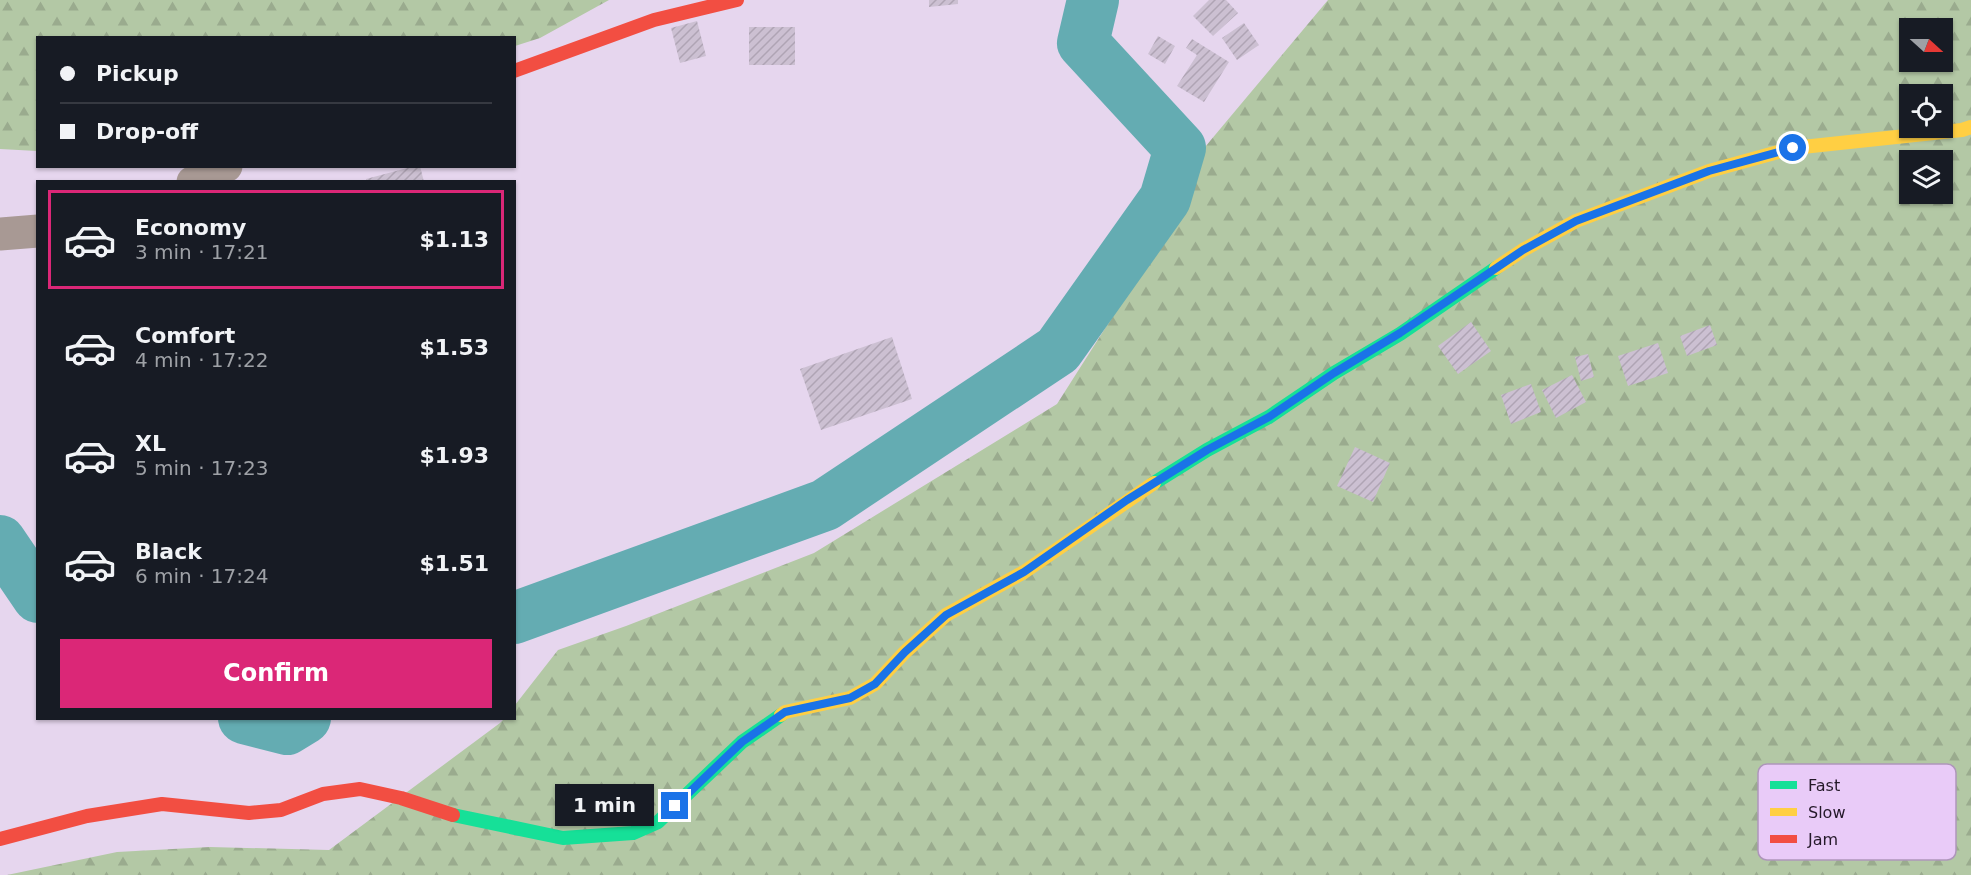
<!DOCTYPE html>
<html lang="en">
<head>
<meta charset="utf-8">
<style>
  body { margin:0; font-family:"DejaVu Sans",sans-serif; background:#242831; color:#f1f3f6; height:100vh; display:flex; flex-direction:column; font-size:22px; white-space:nowrap }
  * { box-sizing:border-box; margin:0 }
  p { font-size:20px; color:#9ea1a6 }
  .icon { flex:none; width:33px; height:33px; fill:none; stroke:currentColor; stroke-width:2; stroke-linecap:round; stroke-linejoin:round }
  .map { position:relative; flex:1; overflow:hidden }
  .details { position:absolute; left:36px; top:180px; width:480px; height:540px; display:flex; flex-direction:column; background:#171b24; border-radius:0px; box-shadow:0 2px 4px #0004 }
  .details>* { flex:none }
  .guide { position:absolute; left:36px; top:36px; width:480px; height:132px; border-radius:0px; box-shadow:0 2px 4px #0004; display:grid; align-content:center; height:132px; padding:0 24px; background:#171b24 }
  .needle { width:39px; rotate:111deg }
  .tools { position:absolute; left:1899px; top:18px; display:grid; gap:12px }
  .tools a { display:grid; place-items:center; width:54px; height:54px; border-radius:0px; background:#171b24; box-shadow:0 2px 4px #0004; font-size:30px }
  .end { position:absolute; width:27px; height:27px; margin:-14px; border:8px solid #1a73e8; background:#fff; box-shadow:0 0 0 3px #fff }
  .from { border-radius:50% }
  .bubble { position:absolute; height:42px; border-radius:0px; background:#171b24; box-shadow:0 2px 4px #0004; font-size:20px; font-weight:600; line-height:42px; text-align:center }
  .guide b { display:flex; align-items:center; gap:21px; height:57px; font-size:22px }
  .guide b+b { border-top:2px solid #363941 }
  .guide i { width:15px; height:15px; background:#f1f3f6 }
  ul { padding:10px 0 0; list-style:none }
  li { display:flex; align-items:center; gap:18px; height:99px; margin:0 12px 9px; padding:0 12px; border:3px solid transparent; border-radius:0px }
  li div { flex:1 }
  li b { display:block; font-size:22px }
  li em { font-style:normal; font-weight:600 }
  li.current { border-color:#db2777 }
  li>.icon { width:54px; height:54px; stroke-width:1.5 }
  .primary-button { display:flex; gap:12px; margin-top:auto; padding:12px 24px }
  .primary-button a { flex:1; height:69px; border-radius:0px; background:#db2777; color:#fff; font-size:24px; font-weight:600; line-height:69px; text-align:center }
  .map>svg:first-child { display:block }
  .forest { fill:url(#forest-firs); fill-rule:evenodd }
  .lines { fill:none; stroke-linecap:round; stroke-linejoin:round }
  .river { stroke:#64acb2; stroke-width:52 }
  .building { fill:url(#building-hatch) }
  .street { stroke:#a89994; stroke-width:33 }
  .fast { stroke:#16e098; stroke-width:14 }
  .slow { stroke:#ffcf43; stroke-width:14 }
  .jam { stroke:#f24e42; stroke-width:14 }
  .route { stroke:#1a73e8; stroke-width:8 }
  .key { fill:#e9cbf8; stroke:#ae96ba; stroke-width:1.5 }
  .key-label { font-size:16px; fill:#241929 }
</style>
</head>
<body>
<div class="map">
<svg width="1971" height="875" viewBox="0 0 1971 875">
  <defs>
    <pattern id="forest-firs" width="22" height="20" patternUnits="userSpaceOnUse" patternTransform="scale(1.5)"><rect width="22" height="20" fill="#b3c8a5"/><path d="M5 1l3.5 6h-7zM16 11l3.5 6h-7z" fill="#9aab8e"/></pattern>
    <pattern id="building-hatch" width="6" height="6" patternUnits="userSpaceOnUse" patternTransform="scale(1.5)"><rect width="6" height="6" fill="#ccc0d2"/><path d="M-1 1l2-2M0 6l6-6M5 7l2-2" fill="none" stroke="#afa4b4"/></pattern>
  </defs>
  <rect width="100%" height="100%" fill="#e6d6ee"/>
  <path class="forest" d="M0,0H609L540,38L515,46L514,38H38L37,151L0,149Z
    M1328,0H1971V875H7L117,852L210,847L329,850L500,723L504,719L514,718L515,705L558,650L626,626L814,553L1057,404L1146,264L1205,147ZM1910,28H1942V62H1910ZM1910,94H1942V128H1910ZM1910,160H1942V194H1910Z"/>
  <g class="lines">
    <path class="river" d="M0,541L38,597
      M514,618L825,505L1058,350L1165,199L1180,148L1083,43L1093,0
      M244,718L287,729L305,718"/>
  </g>
  <path class="building" d="M929,0H958V4L929,7Z
    M1209,0H1226L1238,13L1213,36L1193,16Z
    M697,21L706,56L680,63L671,28Z
    M1244,23L1259,45L1237,60L1222,38Z
    M749,27H795V65H749Z
    M1158,36L1175,46L1165,64L1148,54Z
    M1192,39L1229,62L1204,102L1177,86L1197,55L1186,48Z
    M415,166H420L424,182H366V179Z
    M1471,322L1491,351L1458,374L1438,346Z
    M1710,325L1717,345L1687,356L1680,336Z
    M892,337L912,399L821,430L800,369Z
    M1658,343L1668,373L1628,386L1618,356Z
    M1588,354L1594,377L1581,381L1575,357Z
    M1572,375L1586,402L1556,418L1542,390Z
    M1531,384L1541,412L1511,424L1501,395Z
    M1355,447L1390,463L1373,502L1337,486Z"/>
  <g class="lines">
    <path class="street" d="M193,182L226,166
      M0,234L38,231"/>
    <path class="fast" d="M1154,483L1207,450L1269,417L1334,373L1400,334L1496,268
      M453,815L563,838L633,833L658,822L742,742L781,715"/>
    <path class="slow" d="M1496,268L1523,250L1576,221L1709,171L1793,148L1962,130L1971,127
      M781,715L785,712L850,698L875,684L905,652L946,615L1024,572L1154,483"/>
    <path class="jam" d="M514,71L654,20L737,0
      M0,839L87,816L162,804L249,813L281,810L323,794L360,789L401,798L453,815"/>
  </g>
  <g class="lines">
    <path class="route" d="M675,806L742,742L785,712L850,698L875,684L905,652L946,615L1024,572L1127,500L1207,450L1269,417L1334,373L1400,333L1523,250L1576,221L1709,171L1793,148"/>
  </g>
  <rect x="1758" y="764" width="198" height="96" rx="9" class="key"/>
  <rect x="1770" y="781" width="27" height="8" fill="#16e098"/>
  <rect x="1770" y="808" width="27" height="8" fill="#ffcf43"/>
  <rect x="1770" y="835" width="27" height="8" fill="#f24e42"/>
  <g class="key-label">
    <text x="1808" y="791">Fast</text>
    <text x="1808" y="818">Slow</text>
    <text x="1808" y="845">Jam</text>
  </g>
</svg>
<div class="tools">
<a><svg class="needle" viewBox="-14 -14 28 28"><path d="M0-13l5 13h-10z" fill="#e53935"/><path d="M0 13l5-13h-10z" fill="#9ea1a6"/></svg></a>
<a><svg class="icon" aria-label="locate" viewBox="0 0 24 24"><circle cx="12" cy="12" r="6"/><path d="M12 2v4M12 18v4M2 12h4M18 12h4"/></svg></a>
<a><svg class="icon" aria-label="layers" viewBox="0 0 24 24"><path d="M12 4l9 5-9 5-9-5zM3 14l9 5 9-5"/></svg></a>
</div>
<i class="end from" style="left:1793px;top:148px"></i>
<i class="end" style="left:675px;top:806px"></i>
<div class="bubble" style="left:555px;top:784px;width:99px">1 min</div>
<div class="guide">
<b><i class="from"></i>Pickup</b>
<b><i></i>Drop-off</b>
</div>
<section class="details">
<ul>
<li class="current"><svg class="icon" aria-label="car" viewBox="0 0 24 24"><path d="M5 17H2v-5l4-1 3-4h7l3 4 3 1v5h-3M9 17h6M6 11h13"/><circle cx="7" cy="17" r="2"/><circle cx="17" cy="17" r="2"/></svg><div><b>Economy</b><p>3 min · 17:21</p></div><em>$1.13</em></li>
<li><svg class="icon" aria-label="car" viewBox="0 0 24 24"><path d="M5 17H2v-5l4-1 3-4h7l3 4 3 1v5h-3M9 17h6M6 11h13"/><circle cx="7" cy="17" r="2"/><circle cx="17" cy="17" r="2"/></svg><div><b>Comfort</b><p>4 min · 17:22</p></div><em>$1.53</em></li>
<li><svg class="icon" aria-label="car" viewBox="0 0 24 24"><path d="M5 17H2v-5l4-1 3-4h7l3 4 3 1v5h-3M9 17h6M6 11h13"/><circle cx="7" cy="17" r="2"/><circle cx="17" cy="17" r="2"/></svg><div><b>XL</b><p>5 min · 17:23</p></div><em>$1.93</em></li>
<li><svg class="icon" aria-label="car" viewBox="0 0 24 24"><path d="M5 17H2v-5l4-1 3-4h7l3 4 3 1v5h-3M9 17h6M6 11h13"/><circle cx="7" cy="17" r="2"/><circle cx="17" cy="17" r="2"/></svg><div><b>Black</b><p>6 min · 17:24</p></div><em>$1.51</em></li>
</ul>
<div class="primary-button"><a>Confirm</a></div>
</section>
</div>
</body>
</html>
